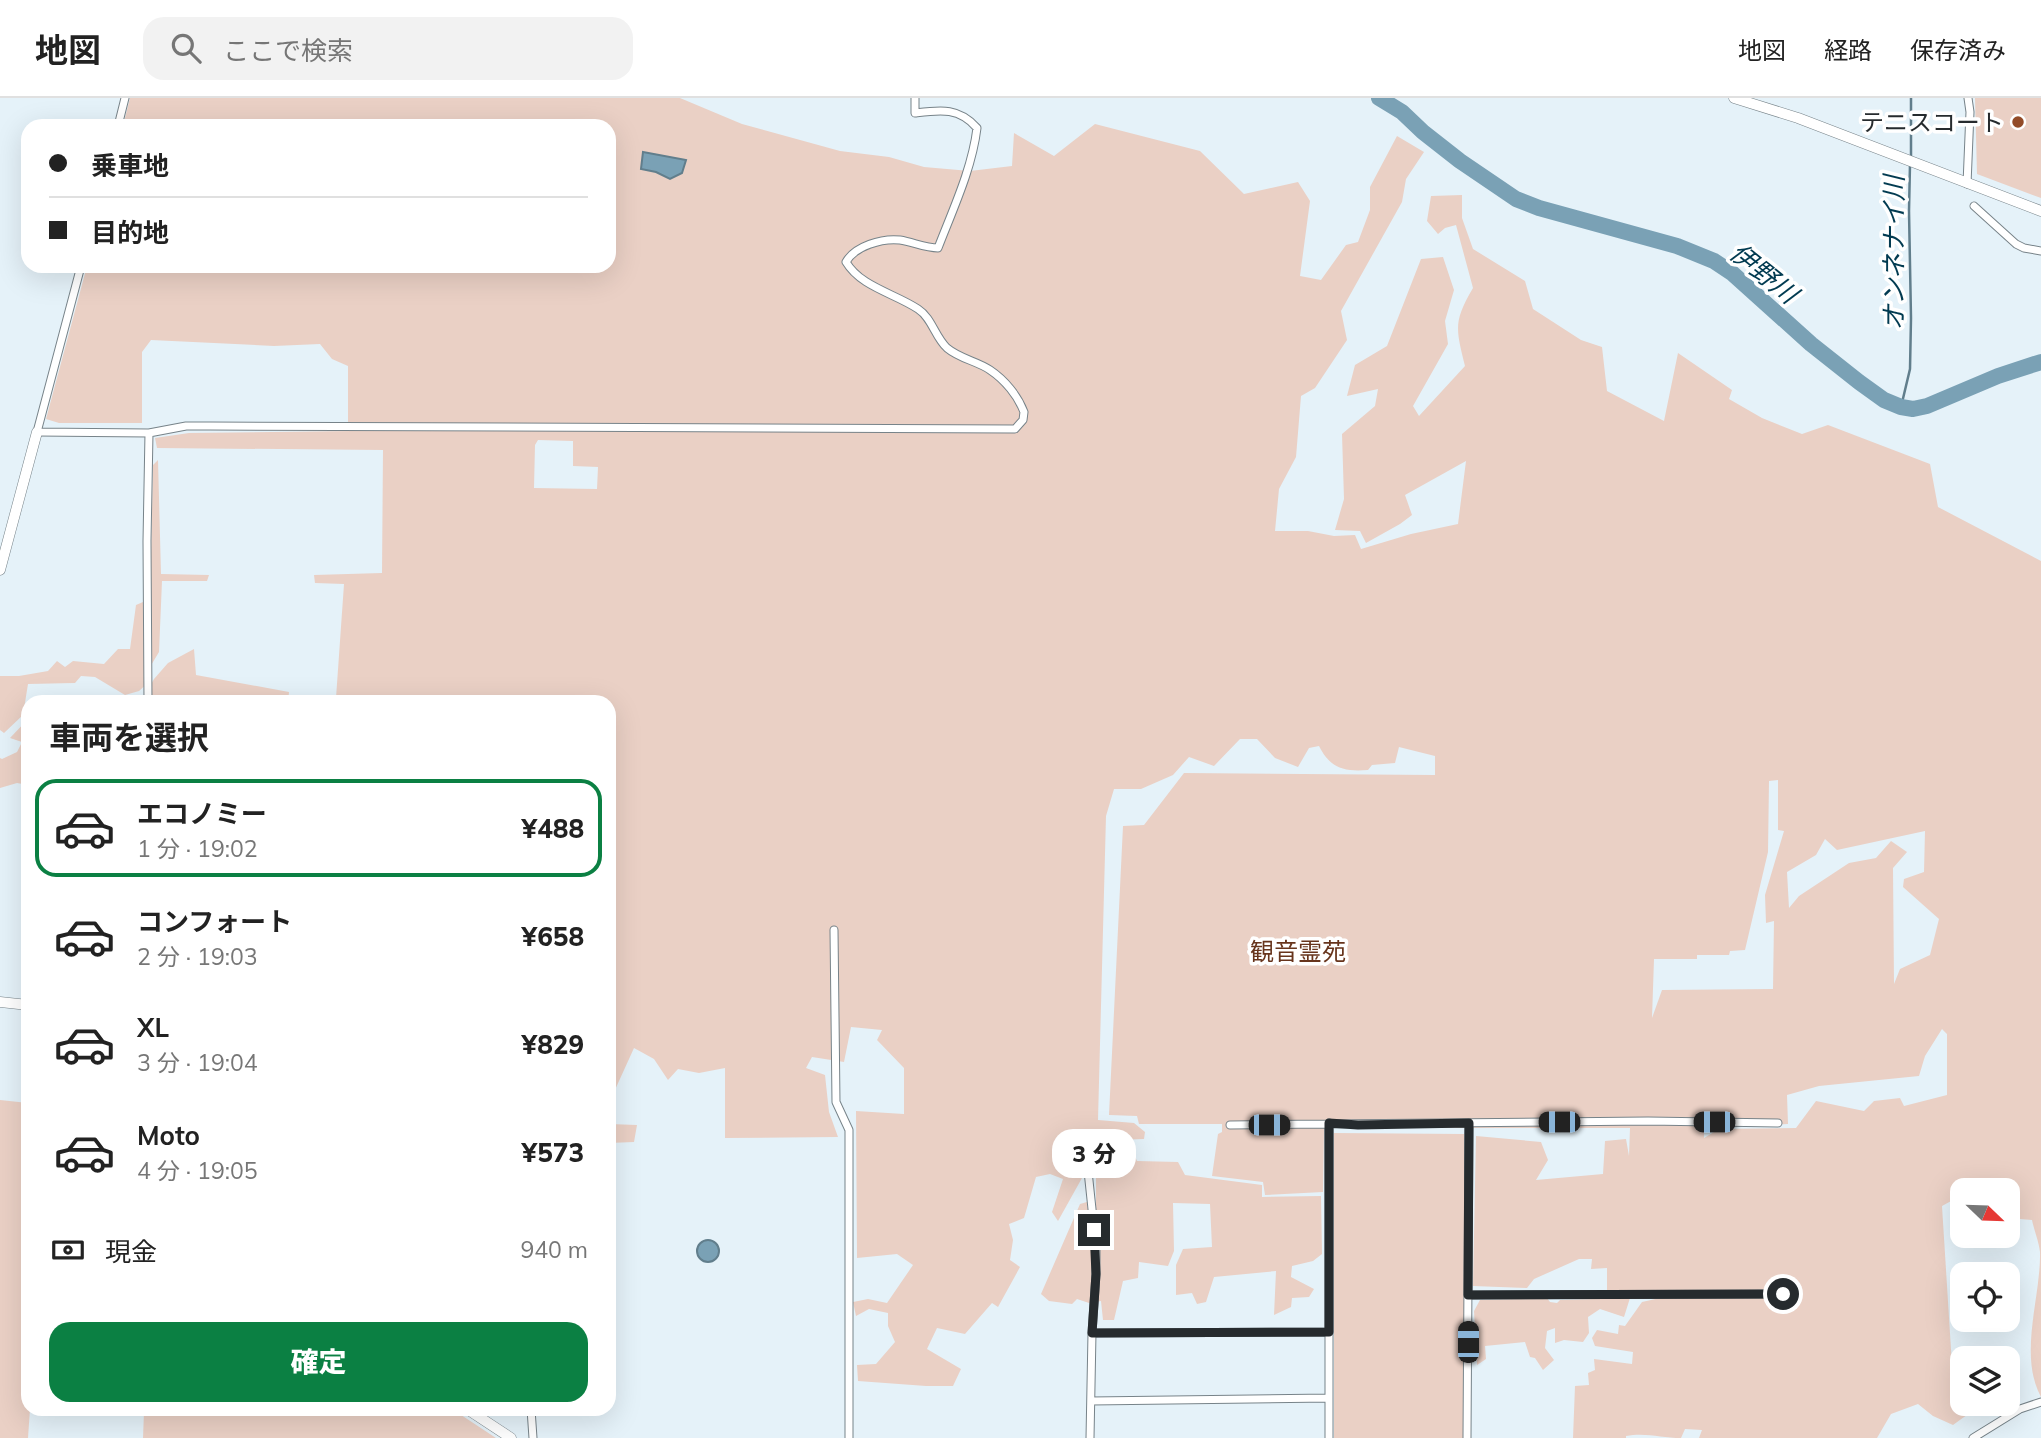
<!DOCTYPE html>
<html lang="ja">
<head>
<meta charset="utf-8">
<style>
  body { margin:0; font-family:Mulish,"Noto Sans JP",sans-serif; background:#f2f2f2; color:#222; height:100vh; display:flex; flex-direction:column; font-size:26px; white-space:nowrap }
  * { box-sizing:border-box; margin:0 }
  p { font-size:23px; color:#767676 }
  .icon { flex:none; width:38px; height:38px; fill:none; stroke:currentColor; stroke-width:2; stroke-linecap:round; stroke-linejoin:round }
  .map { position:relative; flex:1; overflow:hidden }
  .details { position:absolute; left:21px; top:597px; width:595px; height:721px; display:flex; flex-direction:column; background:#fff; border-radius:21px; box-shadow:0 7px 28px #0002 }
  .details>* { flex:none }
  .top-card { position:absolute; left:21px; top:21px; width:595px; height:154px; border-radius:21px; box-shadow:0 7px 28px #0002; display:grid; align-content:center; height:154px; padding:0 28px; background:#fff }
  .needle { width:46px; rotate:113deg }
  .tools { position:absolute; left:1950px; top:1080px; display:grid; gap:14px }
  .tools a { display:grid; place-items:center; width:70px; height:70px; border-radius:14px; background:#fff; box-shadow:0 7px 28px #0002; font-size:35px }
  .end { position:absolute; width:32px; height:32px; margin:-16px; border:9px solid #262b2e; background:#fff; box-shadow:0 0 0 4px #fff }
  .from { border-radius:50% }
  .bubble { position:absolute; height:49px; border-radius:21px; background:#fff; box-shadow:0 7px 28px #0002; font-size:23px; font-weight:800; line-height:49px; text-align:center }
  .car { position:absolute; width:21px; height:42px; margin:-21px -10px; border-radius:9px; box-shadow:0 0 5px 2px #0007; background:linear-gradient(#222 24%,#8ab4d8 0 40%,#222 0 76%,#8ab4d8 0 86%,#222 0) }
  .top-card b { display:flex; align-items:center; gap:24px; height:66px; font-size:26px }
  .top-card b+b { border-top:2px solid #e0e0e0 }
  .top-card i { width:18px; height:18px; background:#222 }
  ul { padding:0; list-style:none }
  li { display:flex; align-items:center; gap:21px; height:98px; margin:0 14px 10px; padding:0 14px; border:4px solid transparent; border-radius:21px }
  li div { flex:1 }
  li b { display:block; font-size:26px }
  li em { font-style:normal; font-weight:800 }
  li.current { border-color:#0b8043 }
  li>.icon { width:63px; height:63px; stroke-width:1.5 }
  h2 { padding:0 28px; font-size:32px; line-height:84px }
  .pay { display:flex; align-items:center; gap:18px; height:77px; padding:0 28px; font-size:26px }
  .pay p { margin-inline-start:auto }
  .button { display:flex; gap:14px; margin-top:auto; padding:14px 28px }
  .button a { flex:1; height:80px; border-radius:21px; background:#0b8043; color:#fff; font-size:28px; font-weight:800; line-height:80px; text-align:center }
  header { display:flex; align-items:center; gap:42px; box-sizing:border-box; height:98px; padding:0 35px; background:#fff; border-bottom:2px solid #e0e0e0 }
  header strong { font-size:33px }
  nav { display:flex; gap:38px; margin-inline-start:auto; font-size:24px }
  .search { width:490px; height:63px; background:#f2f2f2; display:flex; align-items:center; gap:18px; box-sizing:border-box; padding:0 24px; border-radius:21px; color:#767676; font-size:26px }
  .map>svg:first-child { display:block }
  .green { fill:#ead0c5; fill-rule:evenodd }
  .water { fill:#7aa1b5; stroke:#617e8c; stroke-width:2 }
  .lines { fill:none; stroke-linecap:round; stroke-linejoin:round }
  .stream { stroke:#617e8c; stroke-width:2.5 }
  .river { stroke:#7aa1b5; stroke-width:16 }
  .street-casing { stroke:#778389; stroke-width:9 }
  .secondary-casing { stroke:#778389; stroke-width:11 }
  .street { stroke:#fff; stroke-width:7 }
  .secondary { stroke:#fff; stroke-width:10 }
  .route { stroke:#262b2e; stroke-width:9 }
  .poi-dot { fill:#934b28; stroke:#fff; stroke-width:2.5 }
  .labels { text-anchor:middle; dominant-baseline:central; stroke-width:7; stroke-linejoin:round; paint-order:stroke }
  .poi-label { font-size:24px; fill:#262b2e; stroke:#fff; text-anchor:end }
  .park-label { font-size:24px; fill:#67341c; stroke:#fff }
  .water-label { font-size:26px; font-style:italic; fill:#023b51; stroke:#fff }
</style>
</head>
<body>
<header>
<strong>地図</strong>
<div class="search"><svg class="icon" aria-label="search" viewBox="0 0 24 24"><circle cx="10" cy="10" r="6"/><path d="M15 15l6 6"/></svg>ここで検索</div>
<nav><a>地図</a><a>経路</a><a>保存済み</a></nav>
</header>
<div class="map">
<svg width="2041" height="1340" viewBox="0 0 2041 1340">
  <rect width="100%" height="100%" fill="#e5f2f9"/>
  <path class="green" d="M130,0H680L742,26L840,53L889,59L924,69L970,73L1012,68L1014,35L1054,58L1095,26L1200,53L1244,96L1298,84L1310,103L1300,178L1321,182L1346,147L1358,144L1370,112V89L1397,38L1424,54L1406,81L1402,104L1341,213L1347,242L1315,290L1301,298L1296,359L1279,391L1275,433H1308L1334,438L1355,437L1361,451L1411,436L1458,426L1466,363L1405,397L1412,417L1400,426L1366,445L1360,433L1335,432L1344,401L1342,336L1375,308L1378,291L1347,298L1355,267L1387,248L1421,161L1443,159L1454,192L1445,223L1448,246L1413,308L1419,318L1465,268C1456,231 1453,224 1473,190L1456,127L1445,130L1438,136L1427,123L1431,98L1462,97V120L1473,151L1525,183L1533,211L1581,242L1602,249L1607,293L1664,323L1678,255L1732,292L1729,301L1762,320L1802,336L1828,327L1930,366L1938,409L2041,463V1299C2018,1256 2041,1200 2040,1154C2039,1144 2034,1132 2032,1122L2007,1120V1092H1962V1097L1942,1108L1954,1299L1962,1296V1306H1972L1971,1314L1953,1327L1933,1318L1918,1306L1891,1316L1877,1340H1699L1702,1332L1685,1331L1681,1340C1662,1340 1645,1334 1626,1338V1340H1573L1575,1288L1589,1287L1588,1275L1595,1272L1594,1261L1632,1266L1633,1254L1595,1248L1592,1240L1597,1232L1618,1236L1619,1227L1625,1228L1642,1204L1660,1200L1662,1193L1607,1192V1170L1591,1171L1592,1161H1579L1534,1181L1527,1190L1473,1188L1476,1038L1541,1044L1548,1062L1536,1082L1603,1076L1605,1043L1626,1041L1629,1058L1630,1030H1324L1323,1094L1265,1097L1263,1084L1212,1078L1218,1036L1222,1034V1026H1139L1137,1018L1109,1017L1123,728L1144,727L1184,675L1435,677V658L1399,649L1395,665L1372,667L1368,672C1344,674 1330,670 1319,648L1309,650L1298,669L1275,660L1257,641H1240L1214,668L1189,659L1173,677L1141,691H1114L1106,718L1098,1022L1134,1025L1145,1034L1144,1041L1114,1042L1103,1045L1093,1065L1092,1031L1082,1036V1080L1058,1123L1052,1114L1063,1081L1050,1076L1036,1079L1024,1120L1009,1126L1013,1142L1010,1162L1020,1169L998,1209L992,1205L965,1236L937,1230L927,1251L961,1271L953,1288H926L858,1283L857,1267L876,1266L895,1244L888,1228V1215L869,1211L856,1218L853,1204L868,1201L887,1205L913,1167L897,1156L857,1160L856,1013L904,1016V970L877,942L882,932L851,929L844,964L812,959L806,970L825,977L829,1014L838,1039L725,1040V970L699,975L678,971L668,982L654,961L634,950L609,1005V604H317L319,600H336L344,486L315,485L314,477L382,475L383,352L157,350L155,340L189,335L348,333V268L332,261L320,246L274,248L151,242L142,254V325H59L46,321L87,168H609V28H123ZM538,342L573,343V368L598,369L597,391L534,390L535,347ZM1778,682V732L1784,733L1765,797L1766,825L1774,823L1773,891L1662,892L1652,920L1654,861H1697V857H1729L1730,853L1745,852L1768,754L1769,683ZM1925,733L1924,774L1904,781L1903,789L1939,821L1930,857L1900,871L1894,886L1893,770L1907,754L1891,743L1876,760L1849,765L1799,798L1789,810L1787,774L1816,757L1825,741L1837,752ZM1942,931L1947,936V997L1904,1008L1900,1000L1874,1003L1864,1013L1816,1003L1796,1030L1719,1031L1704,1040V1030L1788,1026L1787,997L1819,988L1919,978L1925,958Z
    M1975,0H2041V100L1977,76Z
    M158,362L161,476L209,477L207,483H162L159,554L150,569L149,584L139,593L125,597L95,579L81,578L75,585L28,586L23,617L4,635L0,632V578H19L48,573L57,563L65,569L73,563L104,566L118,551H130L136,507L150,501L153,367Z
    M194,551L196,577L289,594L288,604H141L154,581L168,565Z
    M28,621V653L24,657L28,660V687L17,685L0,690V660L2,661L17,654L22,644L10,640Z
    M0,1002L28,1005V1311H30L28,1340H0Z
    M609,1026L637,1027L634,1044L609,1045Z
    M1334,1035L1464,1036V1340H1334Z
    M1133,1054L1137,1063L1178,1064L1185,1077L1262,1087V1099L1321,1098L1322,1156L1313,1163L1292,1168L1291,1179L1314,1191L1309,1199L1292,1200L1291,1209L1274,1217L1276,1173L1214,1179L1206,1204L1197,1206L1192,1195L1176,1197V1167L1183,1151L1212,1149L1210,1106L1173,1105L1174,1153L1168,1168L1139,1164L1138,1180L1123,1183L1114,1222H1103L1101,1203L1089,1205L1077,1201L1072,1206L1049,1203L1041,1196L1080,1106L1087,1104L1093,1144L1096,1126V1073Z
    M1547,1200L1550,1204L1557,1205L1560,1202L1630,1200L1624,1219L1600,1211L1588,1219L1589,1235L1583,1244L1564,1242L1555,1245V1230L1547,1233L1545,1250L1554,1262L1543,1272L1535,1260L1530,1259L1525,1244L1485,1248L1486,1261L1477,1267L1474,1213L1480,1202Z
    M142,1311H452L496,1340H143L144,1314Z"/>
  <path class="water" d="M643,54L686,62L682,75L670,81L656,74L641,71Z
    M697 1153a11 11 0 1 1 22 0a11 11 0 1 1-22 0Z"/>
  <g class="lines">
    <path class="stream" d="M1911,60V0
      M1901,309L1910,271L1911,220L1909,113L1910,66"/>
    <path class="river" d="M1379,0L1402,14L1423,34L1460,63L1516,101L1539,110L1677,148L1714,163L1732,175L1811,246L1859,284L1884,302L1901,309L1913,311L1927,308L1998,278L2041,264"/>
    <g class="street-casing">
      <path id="street" d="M118,28L125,0
        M1967,86L1970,14L1968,0
        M1974,108L2016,146L2024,150L2041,153
        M81,168L37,334L149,335L186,328H210L1015,331L1023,322L1024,314C1018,298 1005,282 990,272C977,263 960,261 947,250C935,239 932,220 918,211C894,195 861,189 846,164C855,148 882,140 900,142C913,144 925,150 938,150C953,111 972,71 977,30C959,9 940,12 915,15V0
        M148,604L147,443L149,335
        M834,832L836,1004L849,1032V1340
        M1329,1025V1340
        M1230,1027L1648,1023L1778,1025
        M1088,1073L1096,1149V1176L1092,1235L1090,1340
        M1468,1197L1783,1196
        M1092,1235L1329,1234
        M1091,1303L1329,1300
        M531,1311L533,1340
        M1467,1340L1469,1025
        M1973,1340L2020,1311L2041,1304"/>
    </g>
    <g class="secondary-casing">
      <path id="secondary" d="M1734,0L1798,20L2041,113
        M0,472L37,334
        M0,904L28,907
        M467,1311L511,1340"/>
    </g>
    <use href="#street" class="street"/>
    <use href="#secondary" class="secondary"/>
  </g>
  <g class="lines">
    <path class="route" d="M1094,1132L1096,1176L1092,1235L1329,1234V1025L1358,1027L1469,1025L1468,1197L1783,1196"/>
  </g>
  <circle class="poi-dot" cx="2018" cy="24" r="7"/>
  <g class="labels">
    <g class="poi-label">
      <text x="2004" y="24">テニスコート</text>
    </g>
    <g class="park-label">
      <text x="1298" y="853">観音霊苑</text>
    </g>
    <g class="water-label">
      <text transform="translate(1893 155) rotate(-90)">オンネナイ川</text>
      <text transform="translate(1764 175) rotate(39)">伊野川</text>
    </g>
  </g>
</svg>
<div class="tools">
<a><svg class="needle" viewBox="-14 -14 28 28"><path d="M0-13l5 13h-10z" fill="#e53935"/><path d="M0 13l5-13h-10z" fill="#767676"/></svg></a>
<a><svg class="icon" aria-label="locate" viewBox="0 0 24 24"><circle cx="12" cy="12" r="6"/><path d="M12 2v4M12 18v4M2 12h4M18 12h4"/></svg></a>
<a><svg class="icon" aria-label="layers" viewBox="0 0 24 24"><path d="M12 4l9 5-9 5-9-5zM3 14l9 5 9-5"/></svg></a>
</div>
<i class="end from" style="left:1783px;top:1196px"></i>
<i class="end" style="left:1094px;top:1132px"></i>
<div class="bubble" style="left:1052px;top:1031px;width:84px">3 分</div>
<i class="car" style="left:1559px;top:1024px;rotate:270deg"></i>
<i class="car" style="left:1714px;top:1024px;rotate:270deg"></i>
<i class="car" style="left:1269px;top:1027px;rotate:90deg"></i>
<i class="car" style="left:1468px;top:1244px;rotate:0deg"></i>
<div class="top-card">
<b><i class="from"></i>乗車地</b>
<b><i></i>目的地</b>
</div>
<section class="details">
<h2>車両を選択</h2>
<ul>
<li class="current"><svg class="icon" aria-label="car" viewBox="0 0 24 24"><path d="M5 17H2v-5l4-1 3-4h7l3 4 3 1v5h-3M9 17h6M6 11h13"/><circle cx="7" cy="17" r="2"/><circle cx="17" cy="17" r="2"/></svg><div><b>エコノミー</b><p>1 分 · 19:02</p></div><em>¥488</em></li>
<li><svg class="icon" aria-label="car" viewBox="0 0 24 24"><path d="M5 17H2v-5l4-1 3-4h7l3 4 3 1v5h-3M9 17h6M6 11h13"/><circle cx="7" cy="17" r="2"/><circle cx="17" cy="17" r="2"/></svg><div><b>コンフォート</b><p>2 分 · 19:03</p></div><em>¥658</em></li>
<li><svg class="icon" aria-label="car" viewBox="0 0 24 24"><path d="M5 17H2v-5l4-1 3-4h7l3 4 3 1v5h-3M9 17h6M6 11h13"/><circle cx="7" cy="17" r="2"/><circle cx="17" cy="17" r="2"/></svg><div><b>XL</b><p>3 分 · 19:04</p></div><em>¥829</em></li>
<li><svg class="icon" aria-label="car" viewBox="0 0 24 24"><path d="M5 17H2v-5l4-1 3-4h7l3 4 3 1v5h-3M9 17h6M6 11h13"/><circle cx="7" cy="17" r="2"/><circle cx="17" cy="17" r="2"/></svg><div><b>Moto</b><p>4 分 · 19:05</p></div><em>¥573</em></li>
</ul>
<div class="pay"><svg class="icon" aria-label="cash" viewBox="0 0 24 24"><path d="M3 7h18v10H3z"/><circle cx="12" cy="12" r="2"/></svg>現金<p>940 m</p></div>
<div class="button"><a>確定</a></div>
</section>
</div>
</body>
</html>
